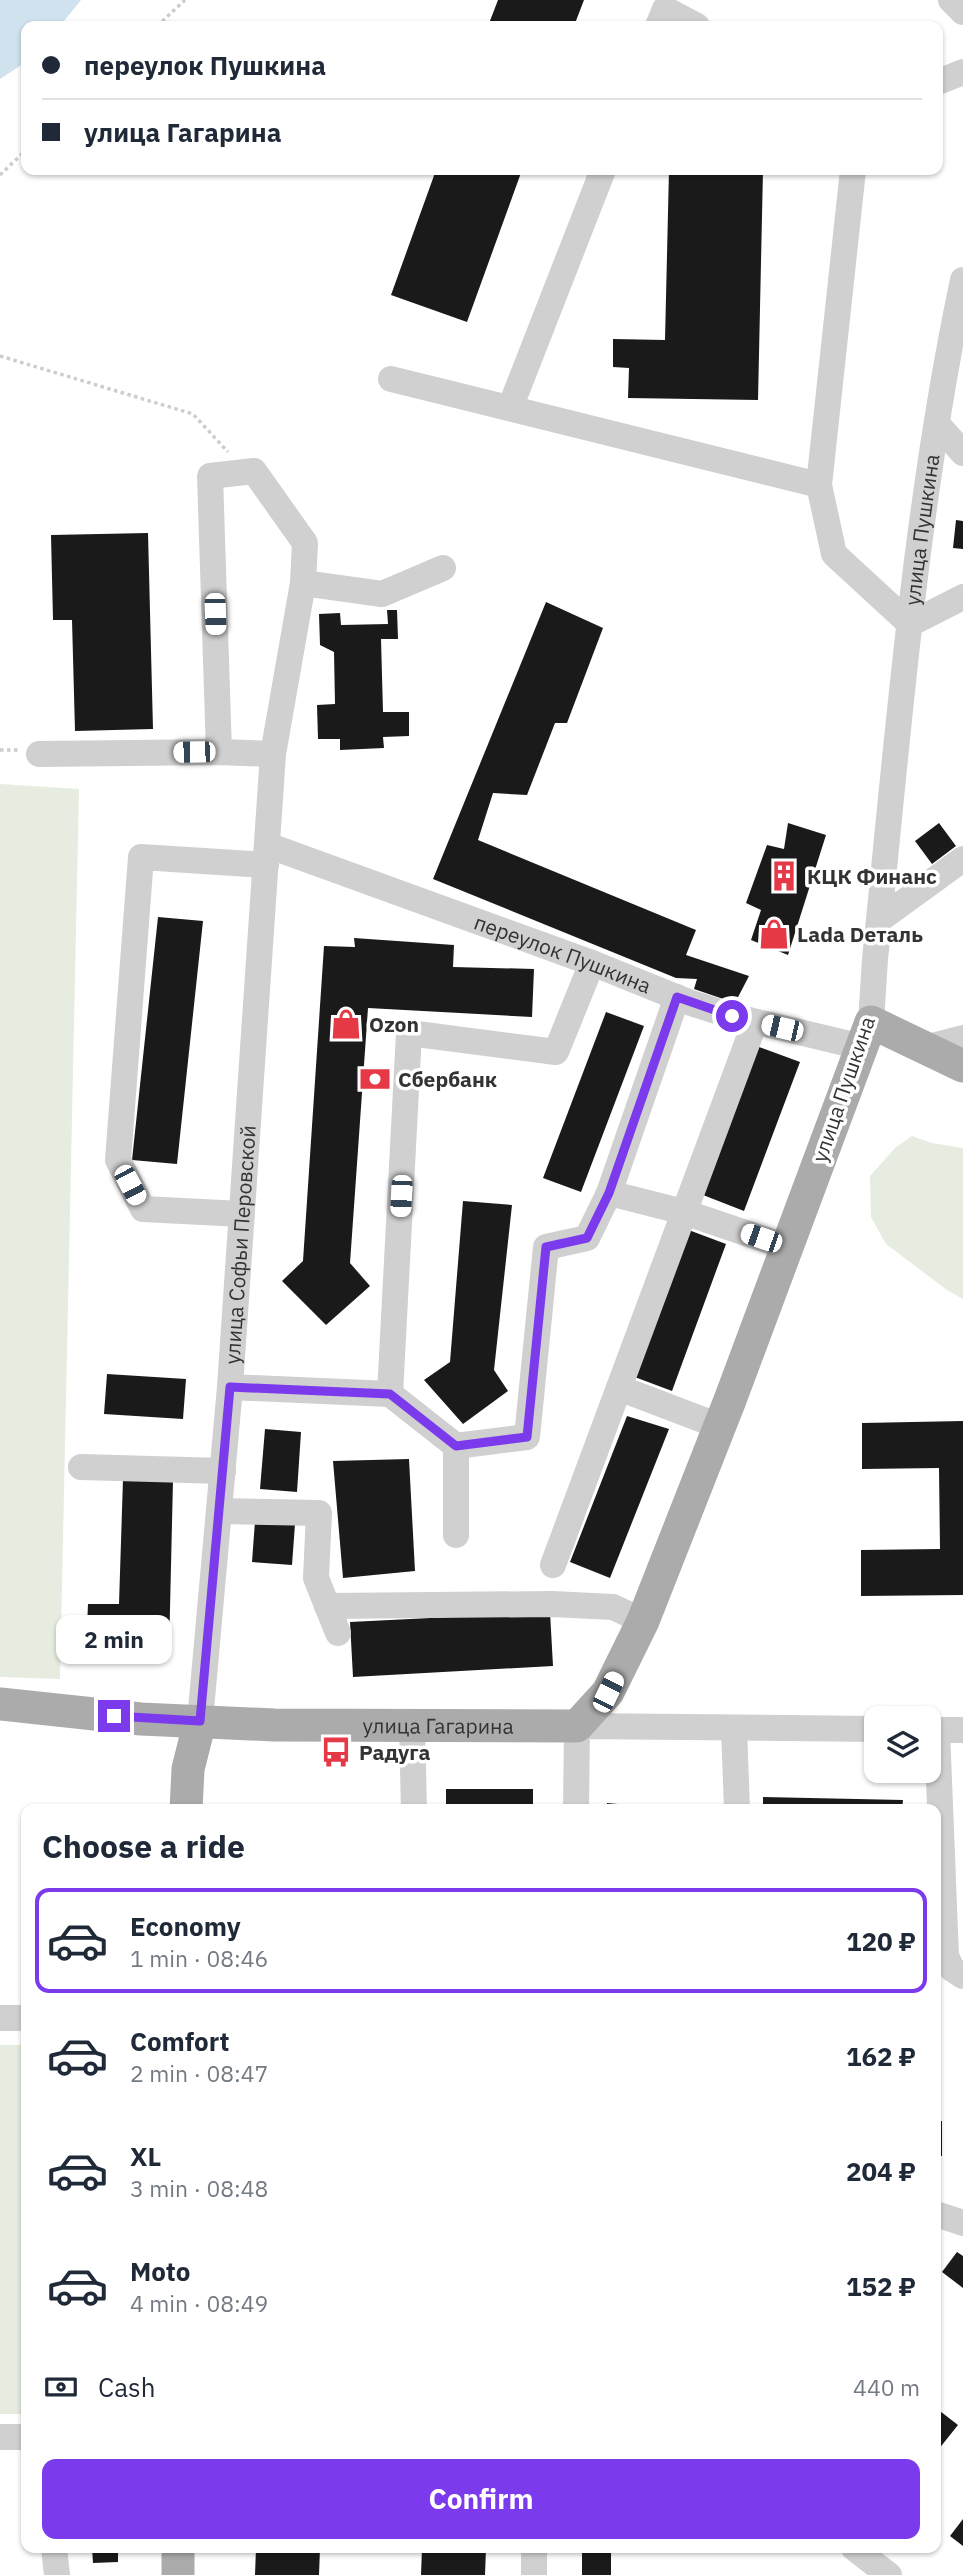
<!DOCTYPE html>
<html lang="en">
<head>
<meta charset="utf-8">
<style>
  body { margin:0; font-family:"IBM Plex Sans",sans-serif; background:#f2f2f3; color:#1f2937; height:100vh; display:flex; flex-direction:column; font-size:26px; white-space:nowrap }
  * { box-sizing:border-box; margin:0 }
  p { font-size:23px; color:#747a83 }
  .icon { flex:none; width:38px; height:38px; fill:none; stroke:currentColor; stroke-width:2; stroke-linecap:round; stroke-linejoin:round }
  .map { position:relative; flex:1; overflow:hidden }
  .drawer { position:absolute; left:21px; top:1804px; width:920px; height:749px; display:flex; flex-direction:column; background:#fff; border-radius:14px; box-shadow:0 2px 5px #0004 }
  .drawer>* { flex:none }
  .guide { position:absolute; left:21px; top:21px; width:922px; height:154px; border-radius:14px; box-shadow:0 2px 5px #0004; display:grid; align-content:center; height:154px; padding:0 21px; background:#fff }
  .fabs { position:absolute; left:864px; top:1706px; display:grid; gap:14px }
  .fabs a { display:grid; place-items:center; width:77px; height:77px; border-radius:14px; background:#fff; box-shadow:0 2px 5px #0004; font-size:35px }
  .end { position:absolute; width:32px; height:32px; margin:-16px; border:9px solid #7c3aed; background:#fff; box-shadow:0 0 0 4px #fff }
  .from { border-radius:50% }
  .bubble { position:absolute; height:49px; border-radius:14px; background:#fff; box-shadow:0 2px 5px #0004; font-size:23px; font-weight:800; line-height:49px; text-align:center }
  .car { position:absolute; width:21px; height:42px; margin:-21px -10px; border-radius:9px; box-shadow:0 0 5px 2px #0007; background:linear-gradient(#fff 24%,#345 0 40%,#fff 0 76%,#345 0 86%,#fff 0) }
  .guide b { display:flex; align-items:center; gap:24px; height:66px; font-size:26px }
  .guide b+b { border-top:2px solid #e0e1e3 }
  .guide i { width:18px; height:18px; background:#1f2937 }
  ul { padding:0; list-style:none }
  li { display:flex; align-items:center; gap:21px; height:105px; margin:0 14px 10px; padding:0 7px; border:4px solid transparent; border-radius:14px }
  li div { flex:1 }
  li b { display:block; font-size:26px }
  li em { font-style:normal; font-weight:800 }
  li.on { border-color:#7c3aed }
  li>.icon { width:63px; height:63px; stroke-width:1.5 }
  h2 { padding:0 21px; font-size:32px; line-height:84px }
  .pay { display:flex; align-items:center; gap:18px; height:77px; padding:0 21px; font-size:26px }
  .pay p { margin-inline-start:auto }
  .button { display:flex; gap:14px; margin-top:auto; padding:14px 21px }
  .button a { flex:1; height:80px; border-radius:14px; background:#7c3aed; color:#fff; font-size:28px; font-weight:800; line-height:80px; text-align:center }
  .map>svg:first-child { display:block }
  .green { fill:#e6ecdf }
  .water { fill:#cfe2ee }
  .building { fill:#1a1a1a }
  .lines { fill:none; stroke-linecap:round; stroke-linejoin:round }
  .path { stroke:#cdcdcd; stroke-width:3.5; stroke-dasharray:3.5 3.5; stroke-linecap:butt }
  .minor { stroke:#d0d0d0; stroke-width:26 }
  .major { stroke:#ababab; stroke-width:33 }
  .route { stroke:#7c3aed; stroke-width:9 }
  .labels { text-anchor:middle; dominant-baseline:central; stroke-width:7; stroke-linejoin:round; paint-order:stroke }
  .street-label { font-size:21px; fill:#333; stroke:#fff }
  .poi-label { font-size:21px; font-weight:bold; fill:#333; stroke:#fff; text-anchor:start }
</style>
</head>
<body>
<div class="map">
<svg width="963" height="2575" viewBox="0 0 963 2575">
  <rect width="100%" height="100%" fill="#fff"/>
  <path class="green" d="M0,784L79,789L60,1679L0,1677Z
    M912,1136L932,1143L963,1148V1299L947,1290L886,1244L871,1217L870,1176L895,1148Z
    M0,2045H26V2414H0Z"/>
  <path class="water" d="M0,0H81L60,26H26V62L0,79Z"/>
  <path class="building" d="M498,0H584L574,26H488Z
    M436,170H522L467,322L391,295Z
    M669,170H763L758,400L628,398L629,368L613,367V339L665,340Z
    M956,520L963,521V549L953,548Z
    M148,533L153,729L75,731L72,620H53L51,535Z
    M546,602L603,628L567,723H555L527,795L493,793L478,840L696,930L686,955L749,976L735,1003L694,989L697,979L676,978L433,879Z
    M387,610H397L398,639H381L383,712H409V736L383,737L384,748L340,750V739H318L317,705L335,704L334,652L320,645L319,614L340,613L341,625L388,624Z
    M788,823L826,835L788,955L751,940L761,910L746,903L767,845L784,849Z
    M939,823L956,846L932,864L915,841Z
    M158,917L203,921L177,1164L132,1160Z
    M354,938L454,945L453,967L534,969L532,1017L368,1008L350,1263L370,1286L326,1325L282,1281L303,1261L324,946L355,947Z
    M606,1012L644,1026L581,1192L543,1178Z
    M759,1047L800,1062L744,1211L703,1195Z
    M463,1201L512,1205L494,1370L508,1391L463,1424L424,1380L450,1362Z
    M686,1229L726,1244L672,1391L632,1376Z
    M107,1374L186,1379L183,1419L104,1414Z
    M627,1416L669,1429L610,1578L570,1562Z
    M963,1421V1595L861,1596V1550L940,1549L939,1468L862,1469V1423Z
    M265,1429L301,1432L297,1492L260,1489Z
    M409,1459L415,1571L343,1578L333,1461Z
    M123,1479L173,1480L169,1652L86,1650L88,1604H119Z
    M255,1521L295,1524L292,1565L252,1562Z
    M550,1612L553,1666L353,1677L350,1622Z
    M446,1789H533V1810H446Z
    M763,1797L903,1800L902,1810H763Z
    M607,1803L660,1808V1810H606Z
    M936,2121H942V2156H936Z
    M957,2252L963,2256V2288L942,2272Z
    M936,2408L958,2425L938,2450L936,2448Z
    M963,2519V2546L950,2536Z
    M92,2548H118V2562L93,2563Z
    M256,2548H320L319,2575H255Z
    M422,2548H486L485,2575H421Z
    M582,2553H611V2575H582Z"/>
  <g class="lines">
    <path class="path" d="M157,26L185,0
      M0,175L26,150
      M0,356L193,414L228,452
      M0,750H19"/>
    <g class="minor">
      <path d="M951,0L963,12"/>
      <path d="M658,26L665,9L697,26"/>
      <path d="M938,82L963,72"/>
      <path d="M391,379L819,485L834,554L910,624L963,597"/>
      <path d="M510,408L603,170"/>
      <path d="M938,425L963,453"/>
      <path d="M819,485L853,170"/>
      <path d="M303,583L382,594L443,568"/>
      <path d="M39,754L219,752L273,754"/>
      <path id="s1" d="M267,845L592,963L691,1003L732,1016L862,1047"/>
      <path d="M879,920L963,859"/>
      <path id="s2" d="M871,1022L875,959C898,734 916,502 963,280"/>
      <path d="M924,1048L963,1038"/>
      <path d="M609,1193L677,997"/>
      <path d="M242,1214L143,1209L118,1160L141,857L266,865"/>
      <path d="M230,1387L390,1394L409,1033L556,1052L592,963"/>
      <path d="M619,1388L719,1426"/>
      <path d="M390,1394L456,1446V1535"/>
      <path d="M456,1446L527,1437L546,1247L587,1238L609,1193L684,1212L787,1247"/>
      <path d="M81,1467L223,1471"/>
      <path d="M219,1511L319,1513L316,1578L338,1633"/>
      <path d="M553,1565L755,1022"/>
      <path d="M327,1606L552,1604L613,1607L643,1621"/>
      <path id="s3" d="M200,1721L230,1387L273,754L303,583L305,543L254,471L210,476L219,752"/>
      <path d="M412,1725L414,1810"/>
      <path d="M734,1728L737,1810"/>
      <path d="M929,1730H963"/>
      <path d="M937,1730L946,1956L952,1969L963,1976"/>
      <path d="M576,1810L577,1726L877,1729"/>
      <path d="M0,2018H26"/>
      <path d="M936,2214L963,2223"/>
      <path d="M0,2437H26"/>
      <path d="M54,2548L57,2575"/>
      <path d="M854,2548L889,2575"/>
      <path d="M534,2575V2548"/>
    </g>
    <g class="major">
      <path id="s4" d="M0,1704L141,1719L274,1725L577,1726L608,1692L643,1621L730,1400L871,1022L963,1066"/>
      <path d="M186,1810L188,1769L200,1721"/>
      <path d="M178,2548V2575"/>
    </g>
  </g>
  <g class="lines">
    <path class="route" d="M114,1716L200,1721L230,1387L390,1394L456,1446L527,1437L546,1247L587,1238L609,1193L677,997L732,1016"/>
  </g>
  <defs>
    <g id="building-bare" transform="scale(2.415)"><path d="M-4-6H4V6H1V3H-1V6H-4ZM-2.5-4.3h1.7v1.8h-1.7ZM.8-4.3h1.7v1.8H.8ZM-2.5-1h1.7V.8h-1.7ZM.8-1h1.7V.8H.8Z" fill="#e63946" stroke="#fff" stroke-width="2.5" paint-order="stroke"/></g>
    <g id="shop-bare" transform="scale(2.415)"><path d="M-5-2.5h2.3a2.7 3.5 0 0 1 5.4 0H5L5.5 6h-11ZM-1.5-2.5h3a1.5 2.3 0 0 0-3 0Z" fill="#e63946" stroke="#fff" stroke-width="2.5" paint-order="stroke"/></g>
    <g id="bank-bare" transform="scale(2.415)"><path d="M-6-4H6V4H-6ZM0-2.3a2.3 2.3 0 1 0 0 4.6a2.3 2.3 0 1 0 0-4.6Z" fill="#e63946" stroke="#fff" stroke-width="2.5" paint-order="stroke"/></g>
    <g id="bus-bare" transform="scale(2.415)"><path d="M-5-6H5V4H4V6H2V4H-2V6H-4V4H-5ZM-3.5-4V0h7V-4ZM-3.5 1.2v1.5H-2V1.2ZM2 1.2v1.5H3.5V1.2Z" fill="#e63946" stroke="#fff" stroke-width="2.5" paint-order="stroke"/></g>
  </defs>
  <g fill-rule="evenodd">
    <use href="#building-bare" x="784" y="876"/>
    <use href="#shop-bare" x="774" y="934"/>
    <use href="#shop-bare" x="346" y="1024"/>
    <use href="#bank-bare" x="375" y="1079"/>
    <use href="#bus-bare" x="336" y="1752"/>
  </g>
  <g class="labels">
    <g class="street-label">
      <text stroke="none"><textPath href="#s2" startOffset="495">улица Пушкина</textPath></text>
      <text stroke="none"><textPath href="#s1" startOffset="315">переулок Пушкина</textPath></text>
      <text transform="translate(843 1089) rotate(-71)">улица Пушкина</text>
      <text stroke="none"><textPath href="#s3" startOffset="478">улица Софьи Перовской</textPath></text>
      <text stroke="none"><textPath href="#s4" startOffset="439">улица Гагарина</textPath></text>
    </g>
    <g class="poi-label">
      <text x="807" y="876">КЦК Финанс</text>
      <text x="797" y="934">Lada Dеталь</text>
      <text x="369" y="1024">Ozon</text>
      <text x="398" y="1079">Сбербанк</text>
      <text x="359" y="1752">Радуга</text>
    </g>
  </g>
</svg>
<div class="fabs">
<a><svg class="icon" aria-label="layers" viewBox="0 0 24 24"><path d="M12 4l9 5-9 5-9-5zM3 14l9 5 9-5"/></svg></a>
</div>
<i class="end from" style="left:732px;top:1016px"></i>
<i class="end" style="left:114px;top:1716px"></i>
<div class="bubble" style="left:56px;top:1615px;width:116px">2 min</div>
<i class="car" style="left:215px;top:614px;rotate:178deg"></i>
<i class="car" style="left:194px;top:752px;rotate:269deg"></i>
<i class="car" style="left:782px;top:1028px;rotate:283deg"></i>
<i class="car" style="left:130px;top:1185px;rotate:152deg"></i>
<i class="car" style="left:401px;top:1196px;rotate:183deg"></i>
<i class="car" style="left:761px;top:1238px;rotate:289deg"></i>
<i class="car" style="left:608px;top:1692px;rotate:26deg"></i>
<div class="guide">
<b><i class="from"></i>переулок Пушкина</b>
<b><i></i>улица Гагарина</b>
</div>
<section class="drawer">
<h2>Choose a ride</h2>
<ul>
<li class="on"><svg class="icon" aria-label="car" viewBox="0 0 24 24"><path d="M5 17H2v-5l4-1 3-4h7l3 4 3 1v5h-3M9 17h6M6 11h13"/><circle cx="7" cy="17" r="2"/><circle cx="17" cy="17" r="2"/></svg><div><b>Economy</b><p>1 min · 08:46</p></div><em>120 ₽</em></li>
<li><svg class="icon" aria-label="car" viewBox="0 0 24 24"><path d="M5 17H2v-5l4-1 3-4h7l3 4 3 1v5h-3M9 17h6M6 11h13"/><circle cx="7" cy="17" r="2"/><circle cx="17" cy="17" r="2"/></svg><div><b>Comfort</b><p>2 min · 08:47</p></div><em>162 ₽</em></li>
<li><svg class="icon" aria-label="car" viewBox="0 0 24 24"><path d="M5 17H2v-5l4-1 3-4h7l3 4 3 1v5h-3M9 17h6M6 11h13"/><circle cx="7" cy="17" r="2"/><circle cx="17" cy="17" r="2"/></svg><div><b>XL</b><p>3 min · 08:48</p></div><em>204 ₽</em></li>
<li><svg class="icon" aria-label="car" viewBox="0 0 24 24"><path d="M5 17H2v-5l4-1 3-4h7l3 4 3 1v5h-3M9 17h6M6 11h13"/><circle cx="7" cy="17" r="2"/><circle cx="17" cy="17" r="2"/></svg><div><b>Moto</b><p>4 min · 08:49</p></div><em>152 ₽</em></li>
</ul>
<div class="pay"><svg class="icon" aria-label="cash" viewBox="0 0 24 24"><path d="M3 7h18v10H3z"/><circle cx="12" cy="12" r="2"/></svg>Cash<p>440 m</p></div>
<div class="button"><a>Confirm</a></div>
</section>
</div>
</body>
</html>
